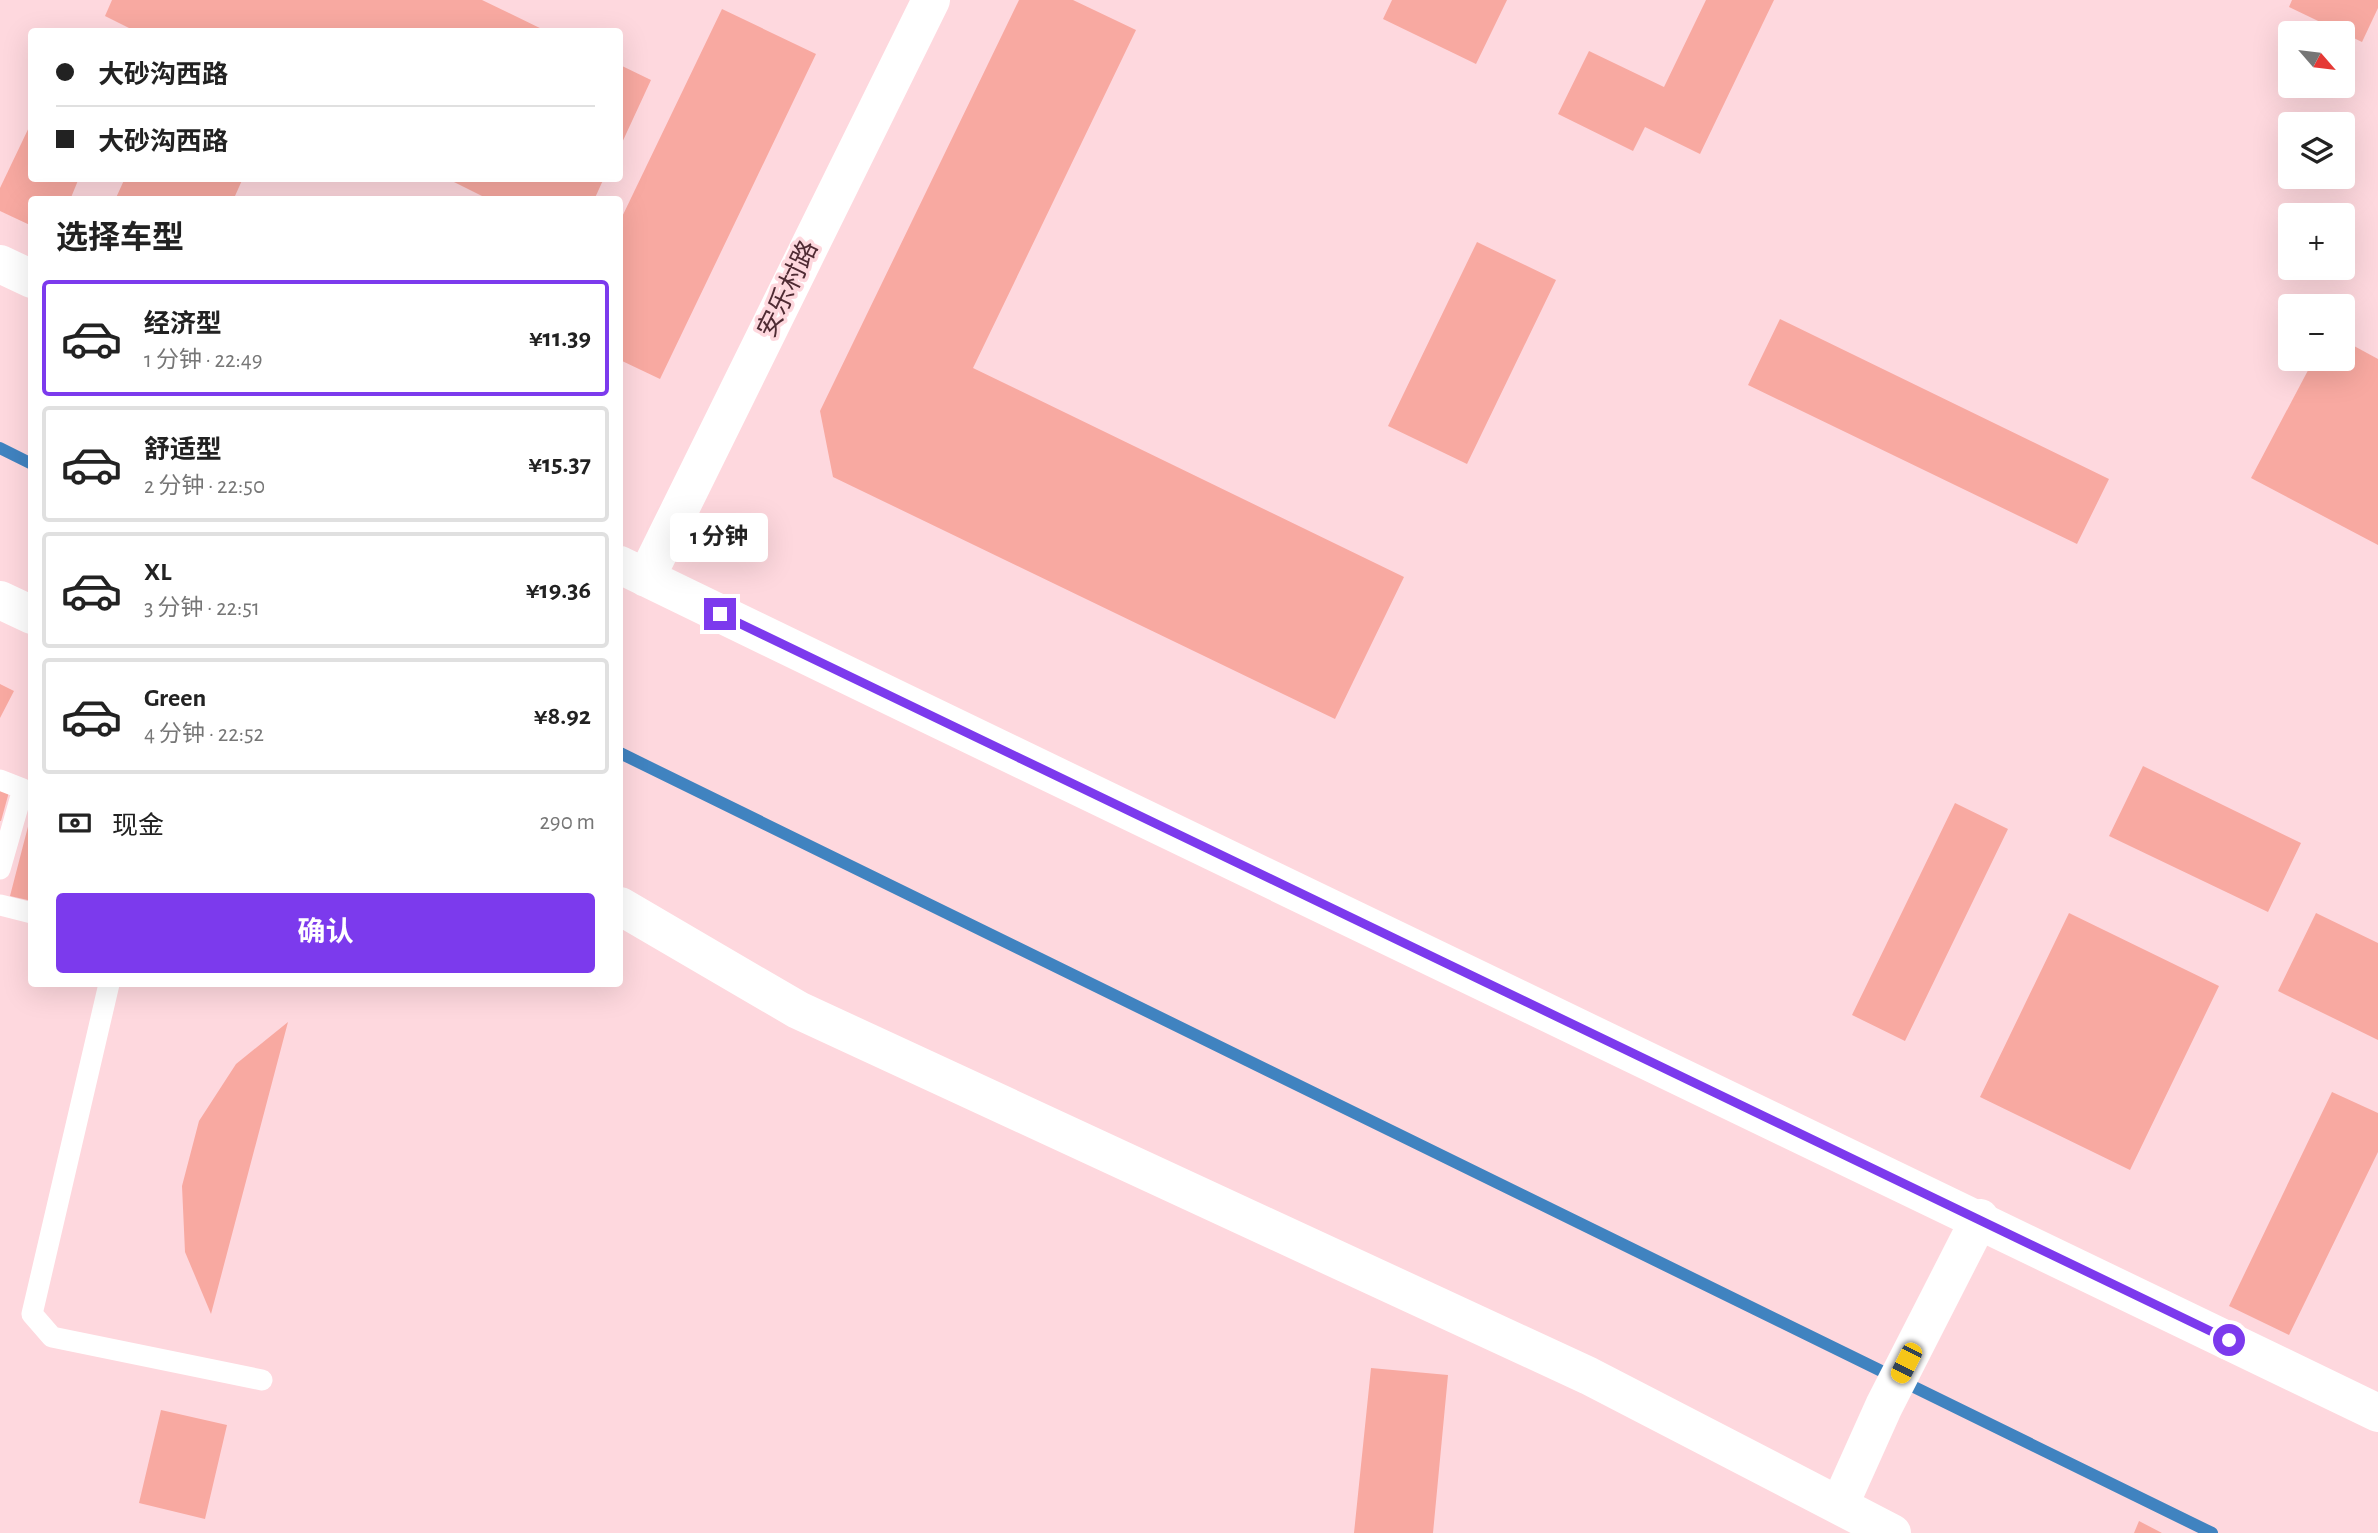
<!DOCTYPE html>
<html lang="zh">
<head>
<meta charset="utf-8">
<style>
  body { margin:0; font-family:"Alegreya Sans","Noto Sans SC",sans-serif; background:#f6f6f6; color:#222; height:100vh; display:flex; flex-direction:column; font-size:26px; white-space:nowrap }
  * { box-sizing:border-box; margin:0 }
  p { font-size:23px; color:#767676 }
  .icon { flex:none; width:38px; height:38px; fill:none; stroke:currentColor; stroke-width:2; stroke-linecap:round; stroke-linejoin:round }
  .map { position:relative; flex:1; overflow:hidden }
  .details { position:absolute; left:28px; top:196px; width:595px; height:791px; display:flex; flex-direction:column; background:#fff; border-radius:7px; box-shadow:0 7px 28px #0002 }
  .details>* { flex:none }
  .banner { position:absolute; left:28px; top:28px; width:595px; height:154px; border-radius:7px; box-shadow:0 7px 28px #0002; display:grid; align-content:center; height:154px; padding:0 28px; background:#fff }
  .needle { width:46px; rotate:118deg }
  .controls { position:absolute; left:2278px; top:21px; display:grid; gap:14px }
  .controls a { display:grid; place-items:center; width:77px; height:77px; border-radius:7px; background:#fff; box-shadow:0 7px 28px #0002; font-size:35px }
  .end { position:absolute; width:32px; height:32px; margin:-16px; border:9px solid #7c3aed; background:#fff; box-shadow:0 0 0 4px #fff }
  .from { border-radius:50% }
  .bubble { position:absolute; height:49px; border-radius:7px; background:#fff; box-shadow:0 7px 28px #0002; font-size:23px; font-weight:700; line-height:49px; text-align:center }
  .car { position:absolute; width:21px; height:42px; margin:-21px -10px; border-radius:9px; box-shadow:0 0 5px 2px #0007; background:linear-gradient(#f5c518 24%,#345 0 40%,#f5c518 0 76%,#345 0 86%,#f5c518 0) }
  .banner b { display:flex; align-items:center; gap:24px; height:66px; font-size:26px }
  .banner b+b { border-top:2px solid #e0e0e0 }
  .banner i { width:18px; height:18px; background:#222 }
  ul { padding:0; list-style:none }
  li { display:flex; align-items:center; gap:21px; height:116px; margin:0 14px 10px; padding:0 14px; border:4px solid #e0e0e0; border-radius:7px }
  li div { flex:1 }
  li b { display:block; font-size:26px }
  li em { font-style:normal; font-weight:700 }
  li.on { border-color:#7c3aed }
  li>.icon { width:63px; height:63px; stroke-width:1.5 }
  h2 { padding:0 28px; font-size:32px; line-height:84px }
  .pay { display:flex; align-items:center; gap:18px; height:77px; padding:0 28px; font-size:26px }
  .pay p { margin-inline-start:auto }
  .primary-button { display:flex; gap:14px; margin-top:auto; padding:14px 28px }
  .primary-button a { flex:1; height:80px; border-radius:7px; background:#7c3aed; color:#fff; font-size:28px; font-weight:700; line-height:80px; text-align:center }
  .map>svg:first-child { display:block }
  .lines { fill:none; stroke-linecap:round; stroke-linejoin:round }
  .stream { stroke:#4083c0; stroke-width:12 }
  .building { fill:#f8a9a1 }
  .lane { stroke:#fff; stroke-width:21 }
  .street { stroke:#fff; stroke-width:38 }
  .secondary { stroke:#fff; stroke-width:38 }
  .route { stroke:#7c3aed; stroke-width:9 }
  .labels { text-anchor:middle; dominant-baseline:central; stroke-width:7; stroke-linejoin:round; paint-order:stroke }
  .street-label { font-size:26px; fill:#4f2b33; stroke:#fed8de }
</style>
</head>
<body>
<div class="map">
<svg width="2378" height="1533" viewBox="0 0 2378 1533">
  <rect width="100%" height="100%" fill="#fed8de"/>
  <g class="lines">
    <path class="stream" d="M0,448L32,464
      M620,753L2212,1533"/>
  </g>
  <path class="building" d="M112,0H482L548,32H137L105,16Z
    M1019,0H1073L1136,30L973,368L1404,577L1335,719L833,477L820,411Z
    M1392,0H1507L1476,64L1383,19Z
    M1706,0H1774L1700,154L1645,127L1633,151L1558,114L1589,51L1664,87Z
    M2292,0H2378V8L2362,42L2289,7Z
    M722,9L816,54L660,379L620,360V221Z
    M620,65L651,80L620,147Z
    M32,121V178H79L70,200H32V226L0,211V188Z
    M125,178H243L235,196L242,200H115Z
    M446,178H604L594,200H490Z
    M1477,242L1556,280L1467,464L1388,426Z
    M1780,319L2109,479L2077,544L1748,385Z
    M2343,340L2378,359V545L2251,478L2314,359H2343Z
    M0,684L14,691L0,718Z
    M2143,766L2301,843L2268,912L2109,836Z
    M0,789L9,792L1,821H0Z
    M1955,803L2008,829L1905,1041L1852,1015Z
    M31,815L32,816V901L10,896Z
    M2069,913L2219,986L2130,1170L1980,1097Z
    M2316,913L2378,943V1040L2278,991Z
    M288,1022L211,1314L185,1252L182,1186L199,1121L236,1064Z
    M2332,1092L2378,1113V1152L2289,1335L2229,1306Z
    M1371,1368L1448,1375L1433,1533H1354Z
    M161,1410L227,1425L205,1519L139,1503Z
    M2139,1521L2162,1533H2134Z"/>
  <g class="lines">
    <path class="lane" d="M0,780L23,789L0,869
      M0,905L32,913
      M109,984L32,1314L52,1337L262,1380"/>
    <path class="street" d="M1840,1504L1884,1406L1980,1218"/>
    <path class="secondary" d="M0,264L32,279
      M620,565C1205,850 1794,1127 2378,1413
      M646,578L931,0
      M0,600L32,615
      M620,906L798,1010L1589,1376L1892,1533"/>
  </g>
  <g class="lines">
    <path class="route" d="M720,614L2229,1340"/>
  </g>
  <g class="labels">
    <g class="street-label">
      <text transform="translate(788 289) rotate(-64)">安乐村路</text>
    </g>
  </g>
</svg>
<div class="controls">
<a><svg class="needle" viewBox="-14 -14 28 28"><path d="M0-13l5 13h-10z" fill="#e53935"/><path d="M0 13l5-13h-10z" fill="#767676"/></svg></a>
<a><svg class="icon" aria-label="layers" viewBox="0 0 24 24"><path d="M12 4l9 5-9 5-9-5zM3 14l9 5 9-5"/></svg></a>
<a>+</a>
<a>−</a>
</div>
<i class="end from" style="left:2229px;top:1340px"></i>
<i class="end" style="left:720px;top:614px"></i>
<div class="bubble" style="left:670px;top:513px;width:98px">1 分钟</div>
<i class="car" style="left:1906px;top:1363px;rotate:207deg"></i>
<div class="banner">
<b><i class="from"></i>大砂沟西路</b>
<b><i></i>大砂沟西路</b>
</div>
<section class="details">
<h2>选择车型</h2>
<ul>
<li class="on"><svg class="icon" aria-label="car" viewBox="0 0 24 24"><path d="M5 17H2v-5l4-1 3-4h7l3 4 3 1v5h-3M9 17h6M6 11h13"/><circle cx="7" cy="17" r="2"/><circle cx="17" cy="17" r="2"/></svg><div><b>经济型</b><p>1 分钟 · 22:49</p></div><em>¥11.39</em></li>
<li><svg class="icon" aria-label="car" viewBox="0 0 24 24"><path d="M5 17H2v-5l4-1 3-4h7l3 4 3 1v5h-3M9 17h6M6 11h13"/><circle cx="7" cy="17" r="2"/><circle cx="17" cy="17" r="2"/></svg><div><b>舒适型</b><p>2 分钟 · 22:50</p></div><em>¥15.37</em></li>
<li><svg class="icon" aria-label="car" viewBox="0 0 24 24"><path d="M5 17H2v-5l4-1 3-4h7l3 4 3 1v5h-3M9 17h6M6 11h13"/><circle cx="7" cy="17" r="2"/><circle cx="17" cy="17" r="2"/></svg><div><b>XL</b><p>3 分钟 · 22:51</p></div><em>¥19.36</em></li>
<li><svg class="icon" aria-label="car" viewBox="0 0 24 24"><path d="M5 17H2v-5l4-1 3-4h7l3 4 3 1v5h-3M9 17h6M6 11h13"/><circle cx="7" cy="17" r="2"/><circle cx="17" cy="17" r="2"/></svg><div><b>Green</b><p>4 分钟 · 22:52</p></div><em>¥8.92</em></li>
</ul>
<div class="pay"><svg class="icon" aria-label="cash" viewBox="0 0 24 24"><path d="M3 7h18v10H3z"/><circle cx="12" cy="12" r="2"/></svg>现金<p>290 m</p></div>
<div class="primary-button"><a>确认</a></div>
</section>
</div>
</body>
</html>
